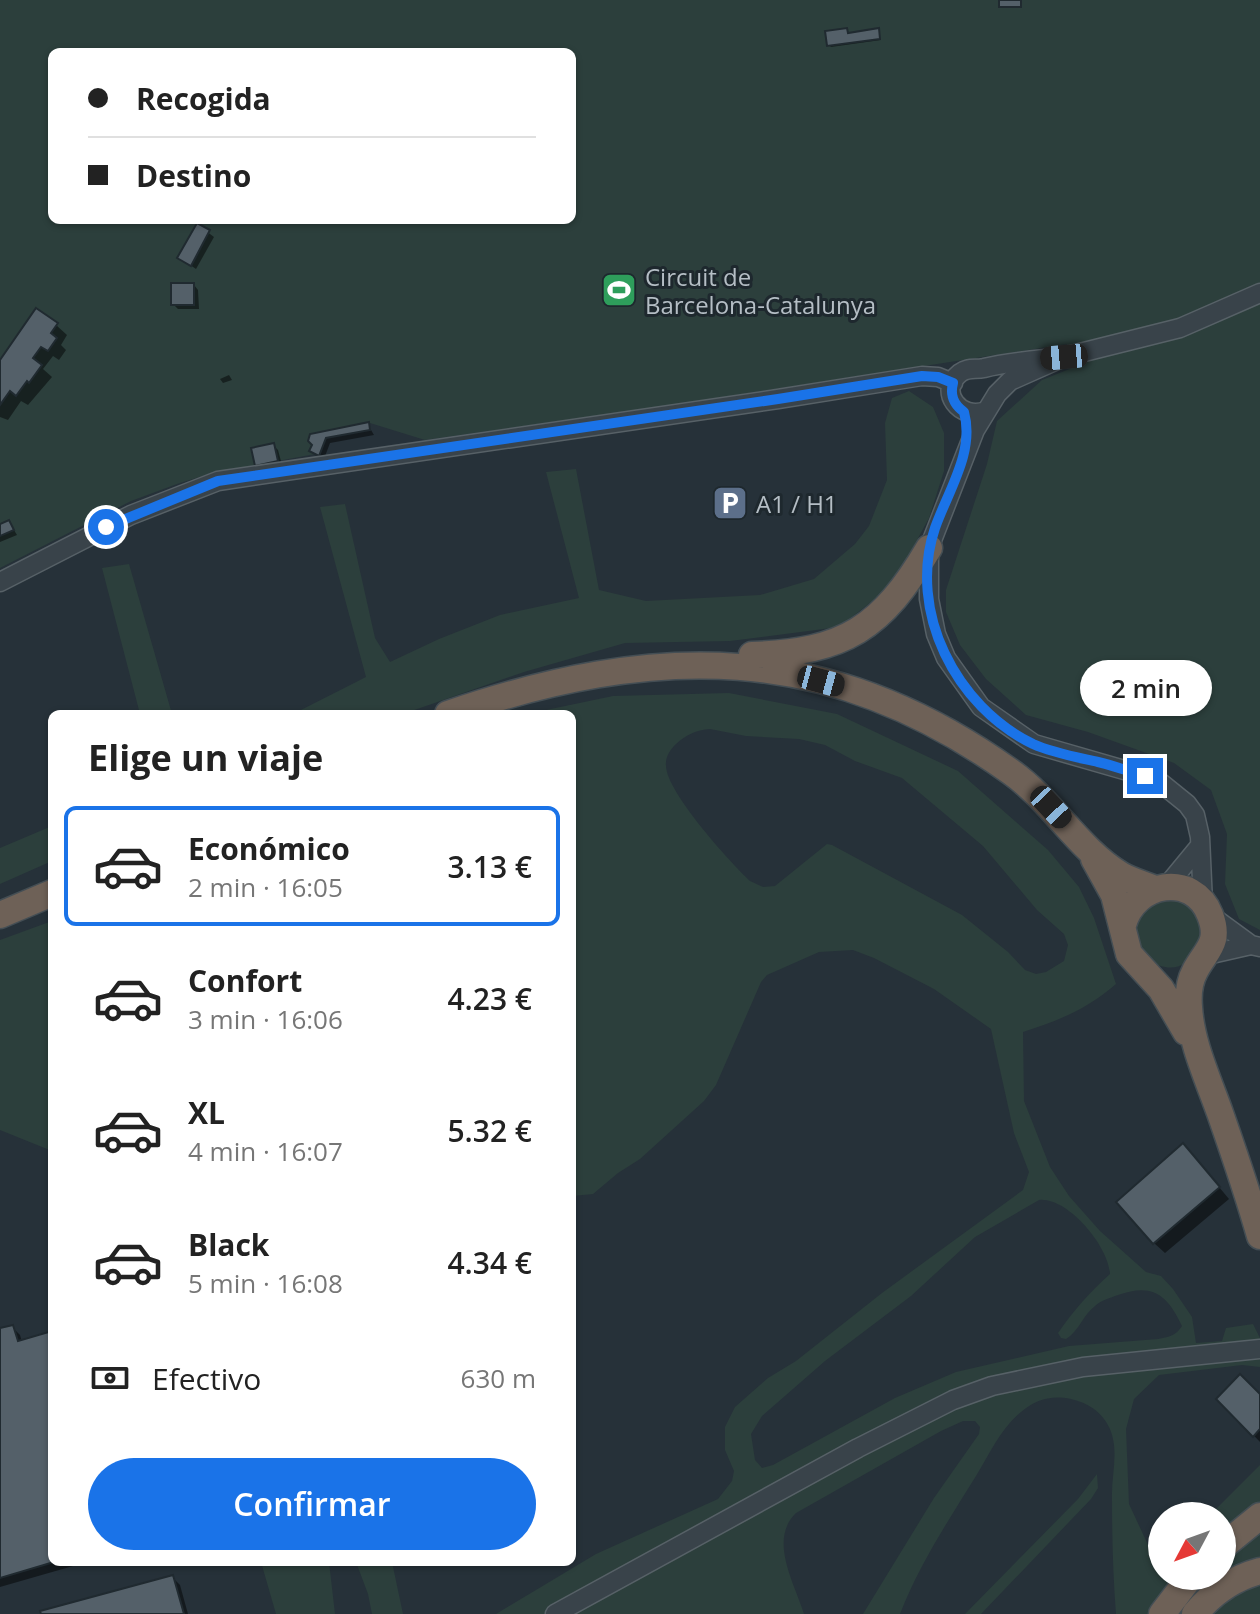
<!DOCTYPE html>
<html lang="es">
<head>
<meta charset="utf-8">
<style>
  body { margin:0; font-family:"Open Sans",sans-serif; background:#f2f2f2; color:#222; height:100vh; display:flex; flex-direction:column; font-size:30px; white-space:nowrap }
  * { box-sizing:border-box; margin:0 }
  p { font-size:26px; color:#767676 }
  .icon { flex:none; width:44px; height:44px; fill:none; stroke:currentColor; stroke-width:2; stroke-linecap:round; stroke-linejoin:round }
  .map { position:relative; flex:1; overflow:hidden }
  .side { position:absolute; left:48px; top:710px; width:528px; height:856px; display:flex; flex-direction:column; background:#fff; border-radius:12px; box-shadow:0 2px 6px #0004 }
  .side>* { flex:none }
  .top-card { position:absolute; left:48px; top:48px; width:528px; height:176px; border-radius:12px; box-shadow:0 2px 6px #0004; display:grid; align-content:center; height:176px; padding:0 40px; background:#fff }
  .needle { width:52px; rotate:229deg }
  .buttons { position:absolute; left:1148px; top:1502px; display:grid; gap:16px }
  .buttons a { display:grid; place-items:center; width:88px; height:88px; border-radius:50%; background:#fff; box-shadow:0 2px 6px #0004; font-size:40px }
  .end { position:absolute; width:36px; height:36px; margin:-18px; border:10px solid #1a73e8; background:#fff; box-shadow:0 0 0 4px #fff }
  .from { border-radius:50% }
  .bubble { position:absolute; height:56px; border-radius:28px; background:#fff; box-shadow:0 2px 6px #0004; font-size:26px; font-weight:600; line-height:56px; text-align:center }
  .car { position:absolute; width:24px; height:48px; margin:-24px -12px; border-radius:10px; box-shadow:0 0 6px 2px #0007; background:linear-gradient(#222 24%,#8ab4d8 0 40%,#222 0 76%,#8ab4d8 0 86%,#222 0) }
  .top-card b { display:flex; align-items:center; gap:28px; height:76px; font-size:30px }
  .top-card b+b { border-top:2px solid #e0e0e0 }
  .top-card i { width:20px; height:20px; background:#222 }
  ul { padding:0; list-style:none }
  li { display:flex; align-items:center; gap:24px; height:120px; margin:0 16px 12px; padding:0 24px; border:4px solid transparent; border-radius:12px }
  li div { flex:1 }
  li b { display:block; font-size:30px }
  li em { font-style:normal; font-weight:600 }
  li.active { border-color:#1a73e8 }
  li>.icon { width:72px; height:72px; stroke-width:1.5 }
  h2 { padding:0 40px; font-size:36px; line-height:96px }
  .pay { display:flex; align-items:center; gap:20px; height:88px; padding:0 40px; font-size:30px }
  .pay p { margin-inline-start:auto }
  .action { display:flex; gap:16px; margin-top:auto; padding:16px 40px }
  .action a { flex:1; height:92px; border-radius:48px; background:#1a73e8; color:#fff; font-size:32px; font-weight:600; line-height:92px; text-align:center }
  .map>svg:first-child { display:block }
  .green { fill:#2c3f3c; fill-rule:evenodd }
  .shadow { fill:#0007 }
  .building { fill:#546069; stroke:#202a30; stroke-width:2 }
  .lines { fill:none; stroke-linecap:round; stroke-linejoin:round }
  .minor-casing { stroke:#576167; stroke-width:21 }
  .highway-casing { stroke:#444e54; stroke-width:29 }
  .minor { stroke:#39434a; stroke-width:18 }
  .highway { stroke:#6e6157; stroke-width:26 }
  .route { stroke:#1a73e8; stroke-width:10 }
  .labels { text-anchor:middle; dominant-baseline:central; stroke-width:6; stroke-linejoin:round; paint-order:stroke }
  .poi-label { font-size:24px; fill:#b5bec5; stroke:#1e282e; text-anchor:start }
</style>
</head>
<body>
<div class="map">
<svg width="1260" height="1614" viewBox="0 0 1260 1614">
  <rect width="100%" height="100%" fill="#263139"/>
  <path class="green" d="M0,0H1260V930L1239,919L1225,884L1227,834L1211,790L1174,763L1088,732L1026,715L986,679L960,645L946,612V590L987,464L997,421L1042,380L1072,368L1067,344L672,405L425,440L370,423V430L326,438L319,456L315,454L209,474L177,484L131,501L0,568ZM52,52H572V220H52Z
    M909,391L933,407L944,433V471L929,518L892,586L839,627L730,641L625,643L524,672L403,714H293L366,677L320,507L345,504L375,638L390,662L439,639L500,615L579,598L546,472L576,469L599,590L646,601L760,595L814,579L855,544L869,526L887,480L885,423L892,398Z
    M129,564L172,714H140L102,568Z
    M729,693L837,714L958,771L1048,850L1079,887L1094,918L1116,984C1089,1008 1058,1021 1023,1032L1024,1101L1050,1167L1069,1196L1100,1231L1146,1272L1161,1276L1173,1289L1192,1317L1196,1343L1222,1341L1226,1328L1253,1324L1260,1338V1367L1242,1365L1159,1375L1134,1399L1126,1429L1129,1504L1149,1547L1154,1552L1162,1553V1576H1222V1516H1209L1260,1465V1614H1116C1113,1576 1112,1537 1112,1499C1111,1475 1120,1450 1109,1427C1101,1411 1088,1403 1071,1399C1051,1395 1037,1399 1021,1412C1001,1428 989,1455 976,1476C948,1521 919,1565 900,1614H863L934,1498L979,1434L980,1427L975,1421H963L941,1431L796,1513C768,1540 795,1584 804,1614H496L596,1554L718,1499L732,1481L734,1471L725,1450V1427L735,1407L768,1378L796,1361L882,1293L1023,1190L1029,1172L1014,1133L991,1029L934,989L874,958L853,950L819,952L767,975L761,982L716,1085L704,1101L640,1159L618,1173L593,1194L572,1196V714H527L613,696ZM710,729L746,736L799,739L825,745L855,761L902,778L983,846L1037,910L1064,934L1068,945L1064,961L1046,972L1036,974L1025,970L1008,952L962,915L832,845L827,844L775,886L763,887L750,881C730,862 667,793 666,766C665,757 670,750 676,744C686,735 696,730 710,729ZM1039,1200C1068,1197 1109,1247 1110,1274C1090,1292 1073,1311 1058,1333L1061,1338L1066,1339C1079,1331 1083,1315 1095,1306C1101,1300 1110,1298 1118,1295C1152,1283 1167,1294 1182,1326C1176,1336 1168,1337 1158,1339L1069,1346L956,1372L895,1398L773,1465L762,1468L755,1460L751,1434L762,1416L825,1361L911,1296L975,1237Z
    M52,826V861L0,884V848Z
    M1161,896L1195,905L1205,938C1199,946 1192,958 1185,963C1168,975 1144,961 1136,945C1133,939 1135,927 1135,920Z
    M52,921V1151L0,1130V940Z
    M1097,1474L1098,1488L1091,1499L981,1614H965L1078,1499Z
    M261,1562H329L335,1614H276Z
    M356,1562H392L403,1614H372L368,1594Z"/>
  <path class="shadow" d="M847,30L849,35L878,31L881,40L831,47L829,45Z
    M198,225L214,237L196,269L180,258Z
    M194,285L198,290L199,309H178L173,304Z
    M56,325L67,335L61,345L66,350L59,360L53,356L43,369L52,377L28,405L21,401L8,420L0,417V363Z
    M229,375L232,380L223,383L220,379Z
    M368,425L374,435L330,443L324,459L311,451L314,445L310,440Z
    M273,445L278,450L282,465L262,470L257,465Z
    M9,522L17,535L0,542V526Z
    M1194,1157L1229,1199L1165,1253L1154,1243Z
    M12,1327L20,1335L22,1342L52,1333V1562H87L0,1587V1331Z
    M1260,1397V1442L1219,1399Z
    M172,1577L180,1585L188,1614H43Z"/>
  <path class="building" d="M999,0H1021V7H999Z
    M847,28L848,33L879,28L880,39L827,46L825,31Z
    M197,223L210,230L191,266L177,258Z
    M171,283H194V305H171Z
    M36,308L58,323L51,333L57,338L48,351L41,347L33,358L42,365L29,383L27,381L16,396L10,391L0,405V360Z
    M369,422L370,430L326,438L319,456L309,451L312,445L308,441L310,434Z
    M274,443L278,461L255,466L251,448Z
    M9,520L14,530L0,536V524Z
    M1183,1143L1220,1187L1153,1244L1116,1202Z
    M13,1325L18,1341L52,1331V1562H54L0,1578V1328Z
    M1240,1374L1260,1394V1429L1253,1437L1216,1399Z
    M173,1575L184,1614H41L40,1611Z"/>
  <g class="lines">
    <g class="minor-casing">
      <path id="minor" d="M986,411C960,421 937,391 960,373C968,367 975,370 984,368C1004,363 1024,361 1045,359
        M0,582L131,515L218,481L778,399L922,376L938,377L953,383
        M1166,887L1199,847
        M1203,903L1200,837L1195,815L1187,804L1161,783L1145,776L1034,744L981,707L946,658L936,634L929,599V548L975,430L997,394L1010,381L1064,357L1180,328L1260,293
        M1210,915L1251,945L1260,947
        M1207,955L1251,945
        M555,1614L858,1448L953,1400L992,1386L1083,1367L1260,1349"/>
    </g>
    <g class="highway-casing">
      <path id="highway" d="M752,655C845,652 882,628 929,548
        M448,714C655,643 827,640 1011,772C1052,801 1078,849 1121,875C1131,881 1144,884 1155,889
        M1094,859L1114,895L1129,954L1161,989L1186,1032
        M0,915L52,893
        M1123,925C1134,882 1193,871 1210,915C1221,943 1206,950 1195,971C1189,982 1188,995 1189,1007C1191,1043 1208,1079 1220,1113C1234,1153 1248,1194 1260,1236
        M1222,1547L1260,1516
        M1162,1614L1191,1576
        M1195,1614C1212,1593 1234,1578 1260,1571"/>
    </g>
    <use href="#minor" class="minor"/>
    <use href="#highway" class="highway"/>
  </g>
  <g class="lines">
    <path class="route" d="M106,527L218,481L778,399L922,376L938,377L953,383C950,395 953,404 964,412C975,452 948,491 935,528C907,611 956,707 1033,744C1053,753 1076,757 1098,762C1114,766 1129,771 1145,776"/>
  </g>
  <defs>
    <g id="stadium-square" transform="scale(1.8)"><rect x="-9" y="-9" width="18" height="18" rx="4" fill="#2e9e5b" stroke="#1e282e"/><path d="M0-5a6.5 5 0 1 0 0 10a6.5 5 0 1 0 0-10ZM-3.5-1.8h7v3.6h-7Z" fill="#fff"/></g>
    <g id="parking-square" transform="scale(1.8)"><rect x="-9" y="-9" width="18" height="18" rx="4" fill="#5c6f8a" stroke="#1e282e"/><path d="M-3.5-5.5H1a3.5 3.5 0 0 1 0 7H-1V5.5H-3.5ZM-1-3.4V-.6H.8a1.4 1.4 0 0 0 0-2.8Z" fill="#fff"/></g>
  </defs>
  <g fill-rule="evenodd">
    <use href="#stadium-square" x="619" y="290"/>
    <use href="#parking-square" x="730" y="503"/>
  </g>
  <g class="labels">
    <g class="poi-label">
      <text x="645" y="276">Circuit de<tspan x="645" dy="28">Barcelona-Catalunya</tspan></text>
      <text x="756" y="503">A1 / H1</text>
    </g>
  </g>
</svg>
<div class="buttons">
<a><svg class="needle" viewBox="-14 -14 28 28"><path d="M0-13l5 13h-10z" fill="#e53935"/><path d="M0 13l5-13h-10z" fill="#767676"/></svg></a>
</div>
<i class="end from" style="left:106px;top:527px"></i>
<i class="end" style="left:1145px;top:776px"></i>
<div class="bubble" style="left:1080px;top:660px;width:132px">2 min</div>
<i class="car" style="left:1064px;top:357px;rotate:265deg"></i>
<i class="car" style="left:821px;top:681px;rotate:105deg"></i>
<i class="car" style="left:1051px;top:807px;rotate:137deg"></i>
<div class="top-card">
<b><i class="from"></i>Recogida</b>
<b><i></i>Destino</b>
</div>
<section class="side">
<h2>Elige un viaje</h2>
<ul>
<li class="active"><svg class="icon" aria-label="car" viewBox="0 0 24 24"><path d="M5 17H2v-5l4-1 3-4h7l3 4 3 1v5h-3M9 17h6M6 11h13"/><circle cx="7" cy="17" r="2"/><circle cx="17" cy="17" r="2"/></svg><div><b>Económico</b><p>2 min · 16:05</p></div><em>3.13 €</em></li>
<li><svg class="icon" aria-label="car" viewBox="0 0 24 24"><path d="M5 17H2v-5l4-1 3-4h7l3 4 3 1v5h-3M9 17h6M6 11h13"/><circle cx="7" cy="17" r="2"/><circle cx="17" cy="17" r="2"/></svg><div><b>Confort</b><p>3 min · 16:06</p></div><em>4.23 €</em></li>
<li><svg class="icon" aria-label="car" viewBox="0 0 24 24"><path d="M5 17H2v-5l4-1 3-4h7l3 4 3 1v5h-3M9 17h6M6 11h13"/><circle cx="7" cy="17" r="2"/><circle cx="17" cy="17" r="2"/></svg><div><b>XL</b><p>4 min · 16:07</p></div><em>5.32 €</em></li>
<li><svg class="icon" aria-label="car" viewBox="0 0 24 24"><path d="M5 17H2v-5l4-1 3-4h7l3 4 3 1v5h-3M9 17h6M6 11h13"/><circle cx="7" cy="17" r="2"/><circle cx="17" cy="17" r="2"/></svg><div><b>Black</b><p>5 min · 16:08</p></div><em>4.34 €</em></li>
</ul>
<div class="pay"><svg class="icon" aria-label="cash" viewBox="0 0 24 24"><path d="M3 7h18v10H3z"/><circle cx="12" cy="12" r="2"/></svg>Efectivo<p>630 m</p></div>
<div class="action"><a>Confirmar</a></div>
</section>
</div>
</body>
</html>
